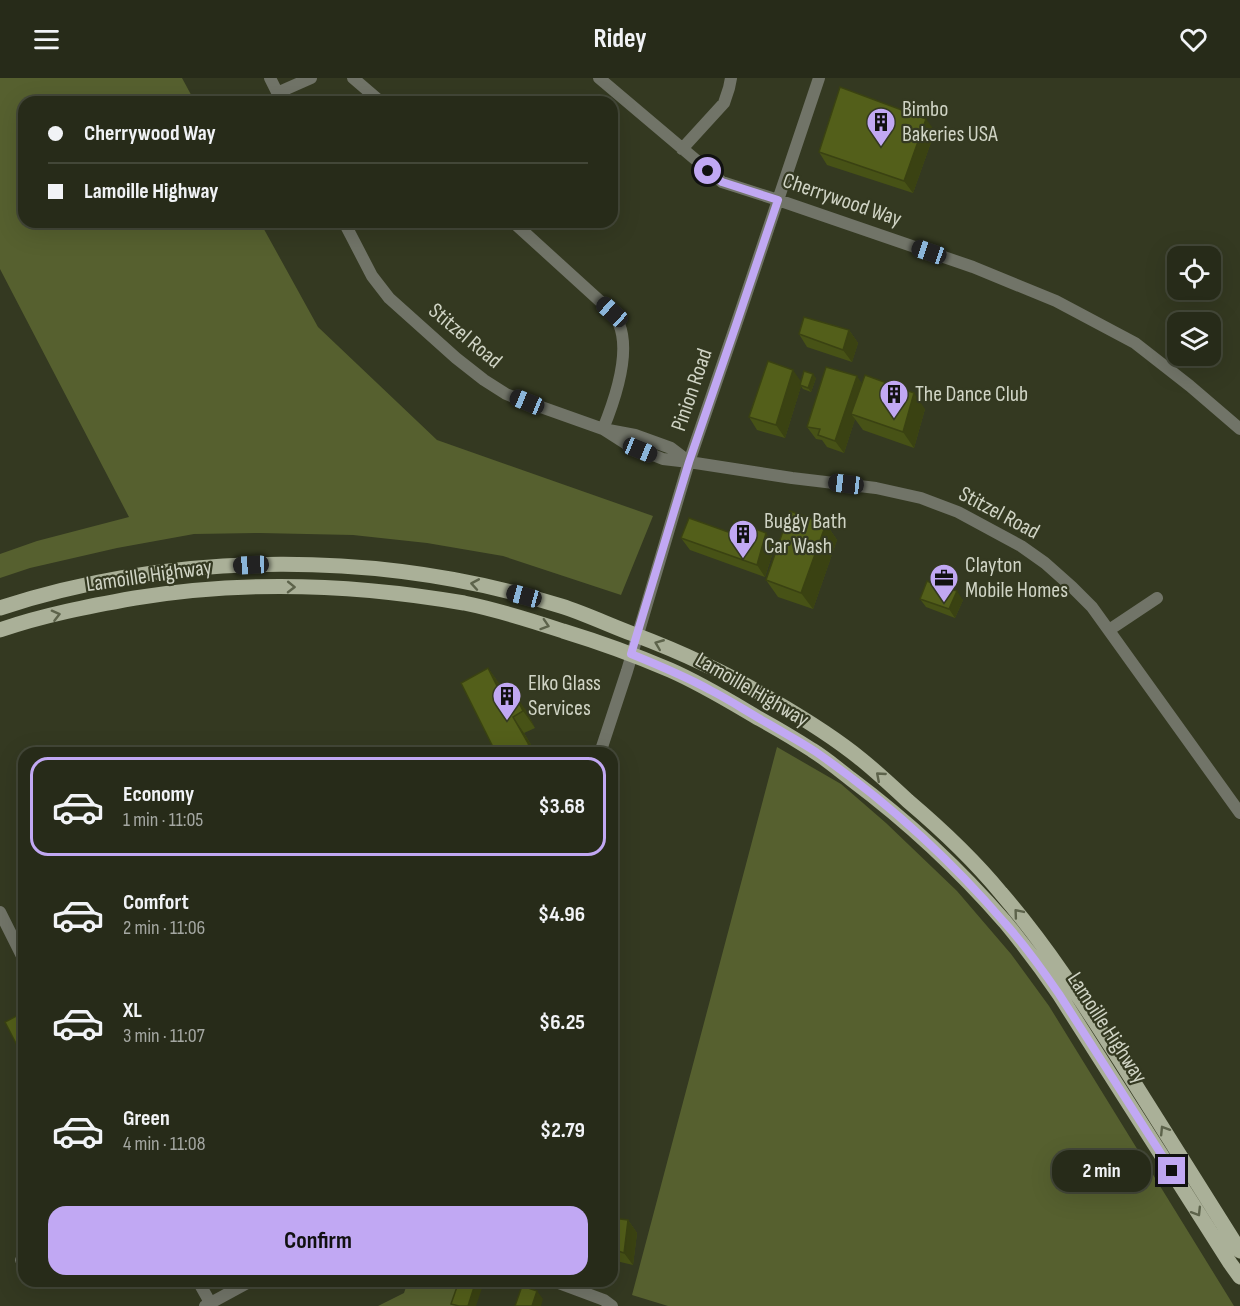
<!DOCTYPE html>
<html lang="en">
<head>
<meta charset="utf-8">
<style>
  body { margin:0; font-family:"Sofia Sans Condensed",sans-serif; background:#333726; color:#f1f3f6; height:100vh; display:flex; flex-direction:column; font-size:22px; white-space:nowrap }
  * { box-sizing:border-box; margin:0 }
  p { font-size:20px; color:#a4a7a2 }
  .icon { flex:none; width:33px; height:33px; fill:none; stroke:currentColor; stroke-width:2; stroke-linecap:round; stroke-linejoin:round }
  .map { position:relative; flex:1; overflow:hidden }
  .side { position:absolute; left:18px; top:669px; width:600px; height:540px; display:flex; flex-direction:column; background:#272b19; border-radius:18px; box-shadow:0 6px 24px #0002,0 0 0 2px #434738 }
  .side>* { flex:none }
  .guide { position:absolute; left:18px; top:18px; width:600px; height:132px; border-radius:18px; box-shadow:0 6px 24px #0002,0 0 0 2px #434738; display:grid; align-content:center; height:132px; padding:0 30px; background:#272b19 }
  .fabs { position:absolute; left:1167px; top:168px; display:grid; gap:12px }
  .fabs a { display:grid; place-items:center; width:54px; height:54px; border-radius:12px; background:#272b19; box-shadow:0 6px 24px #0002,0 0 0 2px #434738; font-size:30px }
  .end { position:absolute; width:27px; height:27px; margin:-14px; border:8px solid #c1a8f3; background:#111; box-shadow:0 0 0 3px #111 }
  .from { border-radius:50% }
  .bubble { position:absolute; height:42px; border-radius:18px; background:#272b19; box-shadow:0 6px 24px #0002,0 0 0 2px #434738; font-size:20px; font-weight:700; line-height:42px; text-align:center }
  .car { position:absolute; width:18px; height:36px; margin:-18px -9px; border-radius:8px; box-shadow:0 0 4px 2px #0007; background:linear-gradient(#222 24%,#8ab4d8 0 40%,#222 0 76%,#8ab4d8 0 86%,#222 0) }
  .guide b { display:flex; align-items:center; gap:21px; height:57px; font-size:22px }
  .guide b+b { border-top:2px solid #434738 }
  .guide i { width:15px; height:15px; background:#f1f3f6 }
  ul { padding:10px 0 0; list-style:none }
  li { display:flex; align-items:center; gap:18px; height:99px; margin:0 12px 9px; padding:0 18px; border:3px solid transparent; border-radius:18px }
  li div { flex:1 }
  li b { display:block; font-size:22px }
  li em { font-style:normal; font-weight:700 }
  li.active { border-color:#c1a8f3 }
  li>.icon { width:54px; height:54px; stroke-width:1.5 }
  .primary-button { display:flex; gap:12px; margin-top:auto; padding:12px 30px }
  .primary-button a { flex:1; height:69px; border-radius:18px; background:#c1a8f3; color:#111; font-size:24px; font-weight:700; line-height:69px; text-align:center }
  header { display:flex; justify-content:space-between; align-items:center; height:78px; padding:0 30px; background:#272b19; font-size:27px; font-weight:700 }
  .map>svg:first-child { display:block }
  .green { fill:#56602f }
  .lines { fill:none; stroke-linecap:round; stroke-linejoin:round }
  .street { stroke:#717468; stroke-width:12 }
  .primary { stroke:#aab098; stroke-width:15 }
  .wall { fill:#475216 }
  .shaded-wall { fill:#3a4212 }
  .building { fill:#535f1a; stroke:#3a4212; stroke-width:1.5 }
  .oneway { stroke:#5d634b }
  .route { stroke:#c1a8f3; stroke-width:8 }
  .labels { text-anchor:middle; dominant-baseline:central; stroke-width:4.5; stroke-linejoin:round; paint-order:stroke }
  .poi-label { font-size:22px; fill:#d0d4c5; stroke:#343921; text-anchor:start }
  .street-label { font-size:22px; fill:#d0d4c5; stroke:#343921 }
</style>
</head>
<body>
<header><svg class="icon" aria-label="menu" viewBox="0 0 24 24"><path d="M4 6h16M4 12h16M4 18h16"/></svg>Ridey<svg class="icon" aria-label="heart" viewBox="0 0 24 24"><path d="M12 20l-8-8c-3-5 5-10 8-4 3-6 11-1 8 4z"/></svg></header>
<div class="map">
<svg width="1240" height="1228" viewBox="0 0 1240 1228">
  <rect width="100%" height="100%" fill="#343921"/>
  <path class="green" d="M0,0H182L195,24H24V144H260L318,249L437,362L653,438L621,517L503,478L427,465L353,457L260,455L194,456L117,470L30,490L0,500V476L37,463L129,439L0,191Z
    M777,669L841,706L886,745L957,813L1011,876L1049,928L1234,1228H668L632,1217Z
    M408,1203H463L456,1228H378L404,1215Z"/>
  <g class="lines">
    <path class="street" d="M270,0L282,24
      M353,0L381,24
      M599,0L722,104L778,122L973,189L1056,223L1135,265L1190,308L1240,351
      M277,15L311,0
      M682,71L724,25L729,10L731,0
      M344,144L372,198L389,220L456,280L484,302L506,316L527,324L603,351L635,357L671,370L688,383
      M513,144L612,234C614,238 617,242 619,246C631,275 614,324 603,351
      M603,351L628,367L663,381L689,384L792,400L876,410L921,420L958,434L1021,468L1045,485L1072,509L1092,529L1240,735
      M1109,552L1157,520
      M600,675L627,593L689,384L739,238L819,0
      M0,834L24,882
      M21,1182L24,1178
      M198,1203L212,1228
      M553,1203L604,1222L612,1228
      M205,1228L251,1203"/>
    <path class="primary" d="M0,530C179,472 382,472 561,528C586,536 609,547 633,556C657,565 681,575 704,586C728,597 750,609 772,622C803,640 834,659 862,682C878,695 893,709 908,723C941,751 973,781 1001,815C1046,867 1084,926 1121,984C1161,1047 1200,1110 1240,1173
      M0,552C43,537 90,528 135,520C244,502 355,506 464,525C498,532 530,542 563,553C599,564 635,577 670,592C702,606 731,624 760,641C778,651 795,661 812,672C825,680 838,691 851,701C907,743 959,791 1005,844C1024,867 1042,891 1059,916L1230,1185L1240,1199"/>
  </g>
  <path class="wall" d="M935,53L913,115L827,87L819,74Z
    M849,252L858,265L852,284L807,269L799,256Z
    M816,300L811,314L803,311L801,308L785,360L757,352L749,339L801,304Z
    M862,305L925,331L914,370L863,352L855,341L844,375L827,369L822,362L816,361L807,349Z
    M826,446L837,462L813,531L778,519L766,502Z
    M731,455L775,468L765,499L690,472L681,460Z
    M934,506H948L952,512L963,522L955,540L926,529L920,521Z
    M488,590L500,607L506,619L525,631L535,650L524,655L536,675H496Z
    M612,1140L628,1142L637,1155L633,1187L612,1182Z"/>
  <path class="shaded-wall" d="M926,41L935,53L913,115L904,103Z
    M849,252L858,265L852,284L843,272Z
    M793,292L802,305L785,360L776,347Z
    M813,296L816,300L811,314L808,310Z
    M857,298L865,310L851,336L855,341L844,375L835,363Z
    M914,315L925,331L914,370L903,354Z
    M826,446L837,462L813,531L801,515Z
    M766,455L775,468L765,499L757,487Z
    M957,513L963,522L955,540L949,531Z
    M488,590L500,607L515,637L503,620Z
    M514,615L525,631L535,650L523,633Z
    M513,639L524,655L536,675H535L529,667Z
    M628,1142L637,1155L633,1187L624,1175Z
    M476,1203L484,1204L476,1228H468Z
    M537,1213L543,1221L541,1228H532Z"/>
  <path class="building" d="M840,9L926,41L904,103L819,74Z
    M804,239L849,252L843,272L799,256Z
    M768,283L793,292L776,347L749,339Z
    M826,289L857,298L835,363L818,357L820,351L807,349Z
    M804,293L813,296L808,310L800,307Z
    M865,297L914,315L903,354L851,336Z
    M790,433L826,446L801,515L766,502Z
    M689,440L731,455L734,443L766,455L757,487L681,460Z
    M935,502L948,506L947,510L957,513L949,531L920,521L927,503L934,506Z
    M488,590L503,620L514,615L523,633L513,639L529,667L509,675H496L461,605Z
    M24,934V981L5,944Z
    M612,1140L628,1142L624,1175L612,1171Z
    M459,1203H476L468,1228H459L451,1226Z
    M522,1208L537,1213L532,1228H515Z"/>
  <defs><path id="oneway-chevron" d="M-2-3.5L2.5 0L-2 3.5" fill="none" stroke-width="1.6" stroke-linecap="round" stroke-linejoin="round" transform="scale(1.5)"/></defs>
  <g class="oneway">
    <use href="#oneway-chevron" transform="translate(475 506) rotate(-170)"/>
    <use href="#oneway-chevron" transform="translate(291 509) rotate(1)"/>
    <use href="#oneway-chevron" transform="translate(56 537) rotate(-14)"/>
    <use href="#oneway-chevron" transform="translate(545 547) rotate(18)"/>
    <use href="#oneway-chevron" transform="translate(659 566) rotate(-158)"/>
    <use href="#oneway-chevron" transform="translate(880 698) rotate(-139)"/>
    <use href="#oneway-chevron" transform="translate(1018 835) rotate(-130)"/>
    <use href="#oneway-chevron" transform="translate(1164 1052) rotate(-122)"/>
    <use href="#oneway-chevron" transform="translate(1197 1134) rotate(58)"/>
  </g>
  <g class="lines">
    <path class="route" d="M708,93L722,104L778,122L736,247L689,384L631,576C658,587 685,598 710,612C730,622 749,635 769,646C784,655 801,664 816,674C885,722 949,780 1004,844C1024,866 1042,891 1059,916L1172,1093"/>
  </g>
  <defs>
    <g id="building-pin" transform="scale(1.5)"><path d="M0 17L-7.5 6A9.5 9.5 0 1 1 7.5 6Z" fill="#c1a8f3" stroke="#343921"/><path d="M-4-6H4V6H1V3H-1V6H-4ZM-2.5-4.3h1.7v1.8h-1.7ZM.8-4.3h1.7v1.8H.8ZM-2.5-1h1.7V.8h-1.7ZM.8-1h1.7V.8H.8Z" fill="#111"/></g>
    <g id="office-pin" transform="scale(1.5)"><path d="M0 17L-7.5 6A9.5 9.5 0 1 1 7.5 6Z" fill="#c1a8f3" stroke="#343921"/><path d="M-6-3h4V-5.5h4V-3h4V5H-6ZM-1-4.5V-3h2v-1.5ZM-6 0V1H6V0Z" fill="#111"/></g>
  </defs>
  <g fill-rule="evenodd">
    <use href="#building-pin" x="881" y="44"/>
    <use href="#building-pin" x="894" y="316"/>
    <use href="#building-pin" x="743" y="456"/>
    <use href="#office-pin" x="944" y="500"/>
    <use href="#building-pin" x="507" y="618"/>
  </g>
  <g class="labels">
    <g class="poi-label">
      <text x="902" y="31">Bimbo<tspan x="902" dy="25">Bakeries USA</tspan></text>
      <text x="915" y="316">The Dance Club</text>
      <text x="764" y="443">Buggy Bath<tspan x="764" dy="25">Car Wash</tspan></text>
      <text x="965" y="487">Clayton<tspan x="965" dy="25">Mobile Homes</tspan></text>
      <text x="528" y="605">Elko Glass<tspan x="528" dy="25">Services</tspan></text>
    </g>
    <g class="street-label">
      <text transform="translate(842 122) rotate(19)">Cherrywood Way</text>
      <text transform="translate(465 258) rotate(40)">Stitzel Road</text>
      <text transform="translate(692 312) rotate(-71)">Pinion Road</text>
      <text transform="translate(999 435) rotate(28)">Stitzel Road</text>
      <text transform="translate(149 498) rotate(-8)">Lamoille Highway</text>
      <text transform="translate(752 612) rotate(30)">Lamoille Highway</text>
      <text transform="translate(1107 950) rotate(57)">Lamoille Highway</text>
    </g>
  </g>
</svg>
<div class="fabs">
<a><svg class="icon" aria-label="locate" viewBox="0 0 24 24"><circle cx="12" cy="12" r="6"/><path d="M12 2v4M12 18v4M2 12h4M18 12h4"/></svg></a>
<a><svg class="icon" aria-label="layers" viewBox="0 0 24 24"><path d="M12 4l9 5-9 5-9-5zM3 14l9 5 9-5"/></svg></a>
</div>
<i class="end from" style="left:708px;top:93px"></i>
<i class="end" style="left:1172px;top:1093px"></i>
<div class="bubble" style="left:1052px;top:1072px;width:99px">2 min</div>
<i class="car" style="left:929px;top:174px;rotate:289deg"></i>
<i class="car" style="left:612px;top:234px;rotate:312deg"></i>
<i class="car" style="left:527px;top:324px;rotate:292deg"></i>
<i class="car" style="left:640px;top:372px;rotate:112deg"></i>
<i class="car" style="left:846px;top:406px;rotate:277deg"></i>
<i class="car" style="left:251px;top:487px;rotate:267deg"></i>
<i class="car" style="left:524px;top:518px;rotate:285deg"></i>
<div class="guide">
<b><i class="from"></i>Cherrywood Way</b>
<b><i></i>Lamoille Highway</b>
</div>
<section class="side">
<ul>
<li class="active"><svg class="icon" aria-label="car" viewBox="0 0 24 24"><path d="M5 17H2v-5l4-1 3-4h7l3 4 3 1v5h-3M9 17h6M6 11h13"/><circle cx="7" cy="17" r="2"/><circle cx="17" cy="17" r="2"/></svg><div><b>Economy</b><p>1 min · 11:05</p></div><em>$3.68</em></li>
<li><svg class="icon" aria-label="car" viewBox="0 0 24 24"><path d="M5 17H2v-5l4-1 3-4h7l3 4 3 1v5h-3M9 17h6M6 11h13"/><circle cx="7" cy="17" r="2"/><circle cx="17" cy="17" r="2"/></svg><div><b>Comfort</b><p>2 min · 11:06</p></div><em>$4.96</em></li>
<li><svg class="icon" aria-label="car" viewBox="0 0 24 24"><path d="M5 17H2v-5l4-1 3-4h7l3 4 3 1v5h-3M9 17h6M6 11h13"/><circle cx="7" cy="17" r="2"/><circle cx="17" cy="17" r="2"/></svg><div><b>XL</b><p>3 min · 11:07</p></div><em>$6.25</em></li>
<li><svg class="icon" aria-label="car" viewBox="0 0 24 24"><path d="M5 17H2v-5l4-1 3-4h7l3 4 3 1v5h-3M9 17h6M6 11h13"/><circle cx="7" cy="17" r="2"/><circle cx="17" cy="17" r="2"/></svg><div><b>Green</b><p>4 min · 11:08</p></div><em>$2.79</em></li>
</ul>
<div class="primary-button"><a>Confirm</a></div>
</section>
</div>
</body>
</html>
